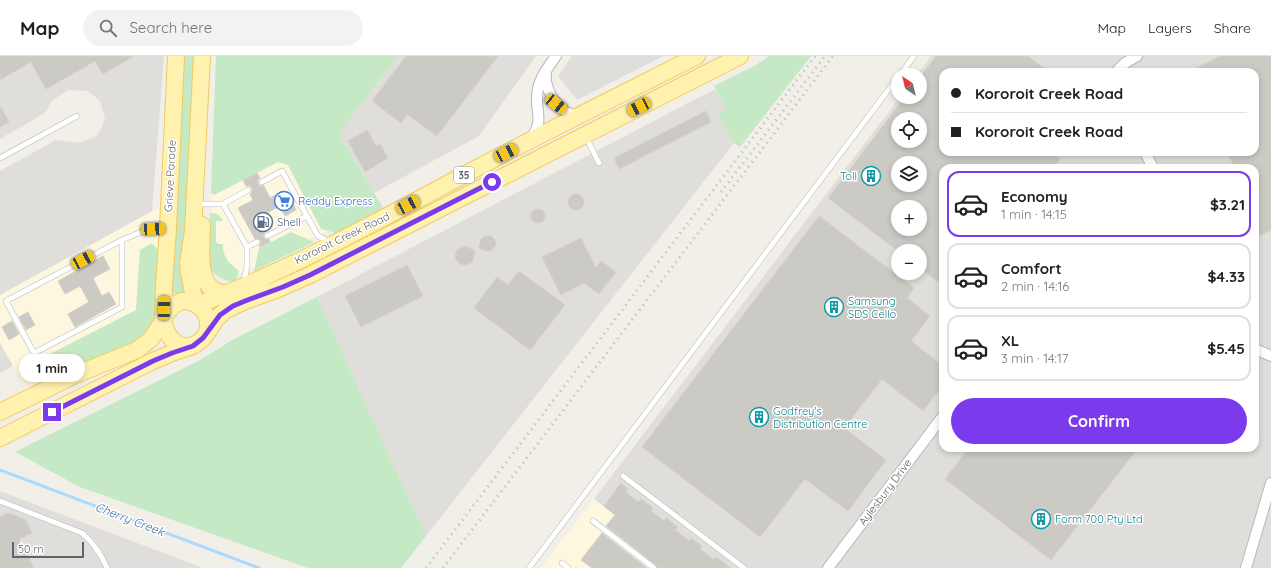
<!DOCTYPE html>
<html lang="en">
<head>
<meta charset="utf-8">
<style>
  body { margin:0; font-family:Quicksand,sans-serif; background:#f2f2f2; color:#202124; height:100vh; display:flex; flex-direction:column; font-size:15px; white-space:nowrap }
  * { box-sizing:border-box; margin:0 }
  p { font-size:13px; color:#757577 }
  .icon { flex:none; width:22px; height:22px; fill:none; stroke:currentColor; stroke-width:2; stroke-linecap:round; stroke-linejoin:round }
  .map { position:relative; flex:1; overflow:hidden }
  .drawer { position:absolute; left:939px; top:108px; width:320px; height:288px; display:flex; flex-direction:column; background:#fff; border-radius:12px; box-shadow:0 2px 6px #0003 }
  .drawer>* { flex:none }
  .top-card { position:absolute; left:939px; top:12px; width:320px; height:88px; border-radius:12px; box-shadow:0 2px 6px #0003; display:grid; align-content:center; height:88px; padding:0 12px; background:#fff }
  .needle { width:26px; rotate:325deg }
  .fabs { position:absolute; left:891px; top:12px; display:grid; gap:8px }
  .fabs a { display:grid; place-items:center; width:36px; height:36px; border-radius:50%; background:#fff; box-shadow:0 2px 6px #0003; font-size:20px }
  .scale { position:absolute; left:12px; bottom:10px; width:72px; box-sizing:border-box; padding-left:4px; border:2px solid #5f6368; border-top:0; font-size:11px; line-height:14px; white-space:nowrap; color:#5f6368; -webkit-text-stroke:3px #fff; paint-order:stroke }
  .end { position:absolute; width:18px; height:18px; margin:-9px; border:5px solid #7c3aed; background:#fff; box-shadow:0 0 0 2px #fff }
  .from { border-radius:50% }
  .bubble { position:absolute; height:28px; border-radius:14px; background:#fff; box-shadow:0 2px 6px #0003; font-size:13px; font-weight:800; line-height:28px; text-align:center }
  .car { position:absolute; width:12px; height:24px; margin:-12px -6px; border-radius:5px; box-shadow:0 0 3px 1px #0007; background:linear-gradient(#f5c518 24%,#345 0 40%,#f5c518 0 76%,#345 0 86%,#f5c518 0) }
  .top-card b { display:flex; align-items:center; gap:14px; height:38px; font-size:15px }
  .top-card b+b { border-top:1px solid #e0e0e0 }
  .top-card i { width:10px; height:10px; background:#202124 }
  ul { padding:7px 0 0; list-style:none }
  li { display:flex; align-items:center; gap:12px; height:66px; margin:0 8px 6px; padding:0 4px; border:2px solid #e0e0e0; border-radius:12px }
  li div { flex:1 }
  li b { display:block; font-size:15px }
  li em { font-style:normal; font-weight:800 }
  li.active { border-color:#7c3aed }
  li>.icon { width:36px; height:36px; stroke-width:1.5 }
  .cta { display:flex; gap:8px; margin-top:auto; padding:8px 12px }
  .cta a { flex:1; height:46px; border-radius:24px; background:#7c3aed; color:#fff; font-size:16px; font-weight:800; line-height:46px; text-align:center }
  header { display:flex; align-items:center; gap:24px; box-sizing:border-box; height:56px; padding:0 20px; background:#fff; border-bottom:1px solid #e0e0e0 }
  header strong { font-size:19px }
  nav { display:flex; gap:22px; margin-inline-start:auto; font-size:14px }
  .search { width:280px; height:36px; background:#f2f2f2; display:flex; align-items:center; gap:10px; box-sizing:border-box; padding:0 14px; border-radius:22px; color:#757577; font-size:15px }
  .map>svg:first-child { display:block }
  .commercial { fill:#fef7e0 }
  .industrial { fill:#e0deda; fill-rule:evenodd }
  .green { fill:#c5e8c5 }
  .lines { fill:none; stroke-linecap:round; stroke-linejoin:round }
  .stream { stroke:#aadaff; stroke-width:3 }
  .building { fill:#cccac5; stroke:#d6d1c6; fill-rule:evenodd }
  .lane-casing { stroke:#b5b8bc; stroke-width:6 }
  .street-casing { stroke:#b5b8bc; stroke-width:12 }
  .primary-casing { stroke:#f2c960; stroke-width:18 }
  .lane { stroke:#fff; stroke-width:5 }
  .street { stroke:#fff; stroke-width:10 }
  .primary { stroke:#fff2af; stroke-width:16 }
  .rail { stroke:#b6b7b8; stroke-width:3; stroke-dasharray:1 5; stroke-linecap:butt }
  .route { stroke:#7c3aed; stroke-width:5 }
  .labels { text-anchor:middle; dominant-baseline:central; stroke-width:3; stroke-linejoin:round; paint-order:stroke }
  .shield { fill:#fff; stroke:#8f9295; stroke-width:1 }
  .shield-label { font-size:10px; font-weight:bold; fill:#5f6368 }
  .street-label { font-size:11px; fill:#5f6368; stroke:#fff }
  .culture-label { font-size:11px; fill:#0d838f; stroke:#fff; text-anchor:start }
  .shop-label { font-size:11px; fill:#366cbe; stroke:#fff; text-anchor:start }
  .service-label { font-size:11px; fill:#4e5e75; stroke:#fff; text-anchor:start }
  .water-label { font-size:12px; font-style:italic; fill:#4174aa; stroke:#fff }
</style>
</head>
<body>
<header>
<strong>Map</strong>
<div class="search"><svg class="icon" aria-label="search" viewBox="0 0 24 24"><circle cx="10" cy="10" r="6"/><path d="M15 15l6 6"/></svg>Search here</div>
<nav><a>Map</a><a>Layers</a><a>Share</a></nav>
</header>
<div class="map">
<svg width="1271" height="512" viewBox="0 0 1271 512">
  <rect width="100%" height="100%" fill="#f1efe8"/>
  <path class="commercial" d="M278,101L291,105L333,172L235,220L212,211L211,137Z
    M162,150L156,266L27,336L0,287V239Z
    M594,443L684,512H541Z"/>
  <path class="industrial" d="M0,0H164L152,155L0,239V115L56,84L80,87L98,79L105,63L100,45L88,35L68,34L53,44L45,57L0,83Z
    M398,0H536L479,80L374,137L339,77Z
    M572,0H664L577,44L558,20Z
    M931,0H1271V512H684L594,443L900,41H920V19H917ZM943,16H1255V96H943ZM898,63H920V85H898ZM898,107H920V129H898ZM943,112H1255V392H943ZM898,151H920V173H898ZM898,195H920V217H898Z
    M715,33L726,52L717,57L734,87L426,480L317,241Z
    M0,287L13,310L0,317Z
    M0,435L203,512H0Z"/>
  <path class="green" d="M182,0H196L187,237L172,238L170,230Z
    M216,0H398L339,77L383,152L336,177L321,173L288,109L278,106L214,139L211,137Z
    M769,0H811L740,91L734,87L717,57L726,52L714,30L756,9Z
    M210,157L218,158L223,165H216V186L218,188H223C222,196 226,204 232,209C235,212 237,212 239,216L235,226C227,225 215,221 211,213C208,207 210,167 210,157Z
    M291,176L314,186L254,215L259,192Z
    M150,188H153L160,197L156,266C137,294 98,303 67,316C57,313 55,310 50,301L52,297L136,254L140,194Z
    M317,241L426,480L401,512H308L80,431L15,396L200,304L234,283Z"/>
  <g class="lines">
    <path class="stream" d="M0,414L259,512"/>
  </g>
  <path class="building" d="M0,0H134L103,18L95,5L46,33L31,6L0,24Z
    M406,0H498L437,80L407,58L401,67L372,45Z
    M936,0H1028L1049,16H943V96H1051L1060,103L1053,112H943V230L920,212V195H898L828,142L905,41H920V21ZM898,63H920V85H898ZM898,107H920V129H898ZM898,151H920V173H898Z
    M1220,0H1271V174L1255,182V112H1235L1227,96H1255V16H1189Z
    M0,50L9,66L0,71Z
    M706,55L711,66L619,113L614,102Z
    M367,74L376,90L380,88L388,102L365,116L348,85Z
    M257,117L260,122L258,124V128L260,130H264L270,142L282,135L283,138L287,136L296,154L285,160L280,150L257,162L265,176L263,179L264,182L266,184L269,183L270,186L260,191L259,190L261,187L260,184L258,182L255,183L238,152L253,144L250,138L252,136V132L250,130H246L243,124Z
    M568 146a8 8 0 1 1 16 0a8 8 0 1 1-16 0Z
    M531 160a7 7 0 1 1 14 0a7 7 0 1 1-14 0Z
    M819,160L914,232L907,242L930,260L911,285L943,310V329L923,355L882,323L844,372L886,404L848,455L805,423L760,481L642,391Z
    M485,180H491L495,184L496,189L491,195H486L479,192L481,183Z
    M581,182L596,212L601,205L616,216L599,238L584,227L561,239L542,201Z
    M465,190L475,195L472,206L466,209L460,208L456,203L455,200L457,194Z
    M103,200L110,213L93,222L102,240L109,236L116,248L75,271L68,258L89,246L80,230L65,238L58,225Z
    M407,209L423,240L361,271L345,240Z
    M519,215L565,249L530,294L474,252L497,221L508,229Z
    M28,256L35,269L26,274L19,261Z
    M12,265L19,278L9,284L2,271Z
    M969,392H1138L1051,504L945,423Z
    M621,427L628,433L626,436L638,446L641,443L653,452L651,455L664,465L666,462L678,471L675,474L689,485L691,482L702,490L700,493L714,504L716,501L731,512H658L656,509L606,470L615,459L604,450Z
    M8,457L25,463L32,477L19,483L34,512H0V461Z
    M602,477L647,512H592L581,504Z"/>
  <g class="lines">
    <g class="lane-casing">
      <path id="lane" d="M900,19L914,0
        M586,81L599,107
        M0,102L77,60
        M262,126L282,115L318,180L330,186
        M202,148H223L248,134
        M223,148L247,191L257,186
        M267,180L307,160
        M244,226L247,209V191
        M34,297L122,251V184
        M51,329L6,245L122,184L148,173L165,172
        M623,420L744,512
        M0,445L82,477C94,487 101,498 107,512
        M593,465L654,512
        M562,507L568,512
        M529,512L898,21"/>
    </g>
    <g class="street-casing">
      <path id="street" d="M1116,16L1125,7L1137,0
        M546,17C543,35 563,64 582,58
        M531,82C546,62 533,54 538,33C540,21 549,10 556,0
        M1145,96L1153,112
        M1255,293L1271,300
        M828,512L943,360
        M1246,512L1271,427"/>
    </g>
    <g class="primary-casing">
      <path id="primary" d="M202,169C202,189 194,239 227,237
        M182,245C190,245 197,247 202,253C225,280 176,315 163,265C167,255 172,249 182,245Z
        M195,247L189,217L188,207L193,175L202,0
        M197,249C294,212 385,161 477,112C549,74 624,37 697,0
        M163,264L164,229L168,172L176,0
        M205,280L217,262L226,254L245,245L276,234L310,219L740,0
        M0,356L75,319L137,294L151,283L163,265
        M0,382L153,305L172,297L193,290"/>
    </g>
    <use href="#lane" class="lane"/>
    <use href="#street" class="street"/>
    <use href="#primary" class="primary"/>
    <path class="rail" d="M721,136L825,0
      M426,512L815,0
      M443,512L833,0"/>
  </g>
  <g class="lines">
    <path class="route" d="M52,356L153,305L172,297L193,290L203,282L220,259L233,250L245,245L283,231L310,219L492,126"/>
  </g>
  <defs>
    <g id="building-ring" transform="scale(1)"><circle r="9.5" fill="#fff" stroke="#0f9aa8" stroke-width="1.5"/><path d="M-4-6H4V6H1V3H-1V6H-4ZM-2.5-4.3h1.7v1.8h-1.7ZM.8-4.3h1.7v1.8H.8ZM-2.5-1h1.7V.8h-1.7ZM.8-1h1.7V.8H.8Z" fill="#0f9aa8"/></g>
    <g id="supermarket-ring" transform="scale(1)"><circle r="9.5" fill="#fff" stroke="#3f7fe0" stroke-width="1.5"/><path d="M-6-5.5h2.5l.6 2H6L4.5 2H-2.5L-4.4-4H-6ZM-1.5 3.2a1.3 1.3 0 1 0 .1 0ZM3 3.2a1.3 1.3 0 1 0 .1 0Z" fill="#3f7fe0"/></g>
    <g id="fuel-ring" transform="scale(1)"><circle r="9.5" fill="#fff" stroke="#5c6f8a" stroke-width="1.5"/><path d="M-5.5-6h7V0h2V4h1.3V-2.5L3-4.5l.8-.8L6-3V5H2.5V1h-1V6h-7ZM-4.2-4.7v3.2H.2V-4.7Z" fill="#5c6f8a"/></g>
  </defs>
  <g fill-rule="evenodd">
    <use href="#building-ring" x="871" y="120"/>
    <use href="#supermarket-ring" x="284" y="145"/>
    <use href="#fuel-ring" x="263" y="166"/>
    <use href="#building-ring" x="834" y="251"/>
    <use href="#building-ring" x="759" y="361"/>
    <use href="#building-ring" x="1041" y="463"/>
  </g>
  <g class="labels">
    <rect class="shield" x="454" y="111" width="20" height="16" rx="3"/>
    <g class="shield-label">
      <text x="464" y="119">35</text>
    </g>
    <g class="street-label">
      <text transform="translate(170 120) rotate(-87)">Grieve Parade</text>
      <text transform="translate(342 182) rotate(-26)">Kororoit Creek Road</text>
      <text transform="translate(885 436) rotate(-53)">Aylesbury Drive</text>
    </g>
    <g class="culture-label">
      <text x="857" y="120" text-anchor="end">Toll</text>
      <text x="848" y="245">Samsung<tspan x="848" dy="13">SDS Cello</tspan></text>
      <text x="773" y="355">Godfrey's<tspan x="773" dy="13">Distribution Centre</tspan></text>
      <text x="1055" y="463">Form 700 Pty Ltd</text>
    </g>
    <g class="shop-label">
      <text x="298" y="145">Reddy Express</text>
    </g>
    <g class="service-label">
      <text x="277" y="166">Shell</text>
    </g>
    <g class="water-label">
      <text transform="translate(130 463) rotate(21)">Cherry Creek</text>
    </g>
  </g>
</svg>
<div class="fabs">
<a><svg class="needle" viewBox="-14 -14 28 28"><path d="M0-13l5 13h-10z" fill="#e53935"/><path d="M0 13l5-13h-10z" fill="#757577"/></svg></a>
<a><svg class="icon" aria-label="locate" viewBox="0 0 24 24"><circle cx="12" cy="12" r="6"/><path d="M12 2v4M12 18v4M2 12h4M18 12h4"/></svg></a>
<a><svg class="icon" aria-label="layers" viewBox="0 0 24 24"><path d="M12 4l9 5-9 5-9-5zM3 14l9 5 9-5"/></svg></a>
<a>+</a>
<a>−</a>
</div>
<div class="scale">50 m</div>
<i class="end from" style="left:492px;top:126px"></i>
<i class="end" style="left:52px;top:356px"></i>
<div class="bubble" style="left:19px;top:298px;width:66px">1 min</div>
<i class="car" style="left:556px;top:48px;rotate:128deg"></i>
<i class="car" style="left:639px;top:51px;rotate:243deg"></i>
<i class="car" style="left:506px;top:97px;rotate:63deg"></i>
<i class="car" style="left:408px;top:149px;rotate:62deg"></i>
<i class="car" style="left:153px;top:173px;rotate:87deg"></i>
<i class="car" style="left:83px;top:204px;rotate:62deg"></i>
<i class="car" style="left:164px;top:252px;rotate:1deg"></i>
<div class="top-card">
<b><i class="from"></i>Kororoit Creek Road</b>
<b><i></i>Kororoit Creek Road</b>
</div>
<section class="drawer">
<ul>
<li class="active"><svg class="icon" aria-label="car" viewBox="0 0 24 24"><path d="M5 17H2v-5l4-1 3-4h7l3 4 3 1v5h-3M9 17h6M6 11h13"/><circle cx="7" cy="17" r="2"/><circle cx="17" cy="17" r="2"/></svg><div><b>Economy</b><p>1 min · 14:15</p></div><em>$3.21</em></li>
<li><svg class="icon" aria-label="car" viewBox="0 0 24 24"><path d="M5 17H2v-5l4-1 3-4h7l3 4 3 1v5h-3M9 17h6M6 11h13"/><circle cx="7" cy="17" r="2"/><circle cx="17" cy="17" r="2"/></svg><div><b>Comfort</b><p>2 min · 14:16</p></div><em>$4.33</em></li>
<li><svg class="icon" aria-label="car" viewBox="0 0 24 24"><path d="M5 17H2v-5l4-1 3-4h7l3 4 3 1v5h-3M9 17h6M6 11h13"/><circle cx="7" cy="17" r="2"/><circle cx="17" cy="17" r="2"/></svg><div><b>XL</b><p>3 min · 14:17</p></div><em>$5.45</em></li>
</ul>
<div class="cta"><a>Confirm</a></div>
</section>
</div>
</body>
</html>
